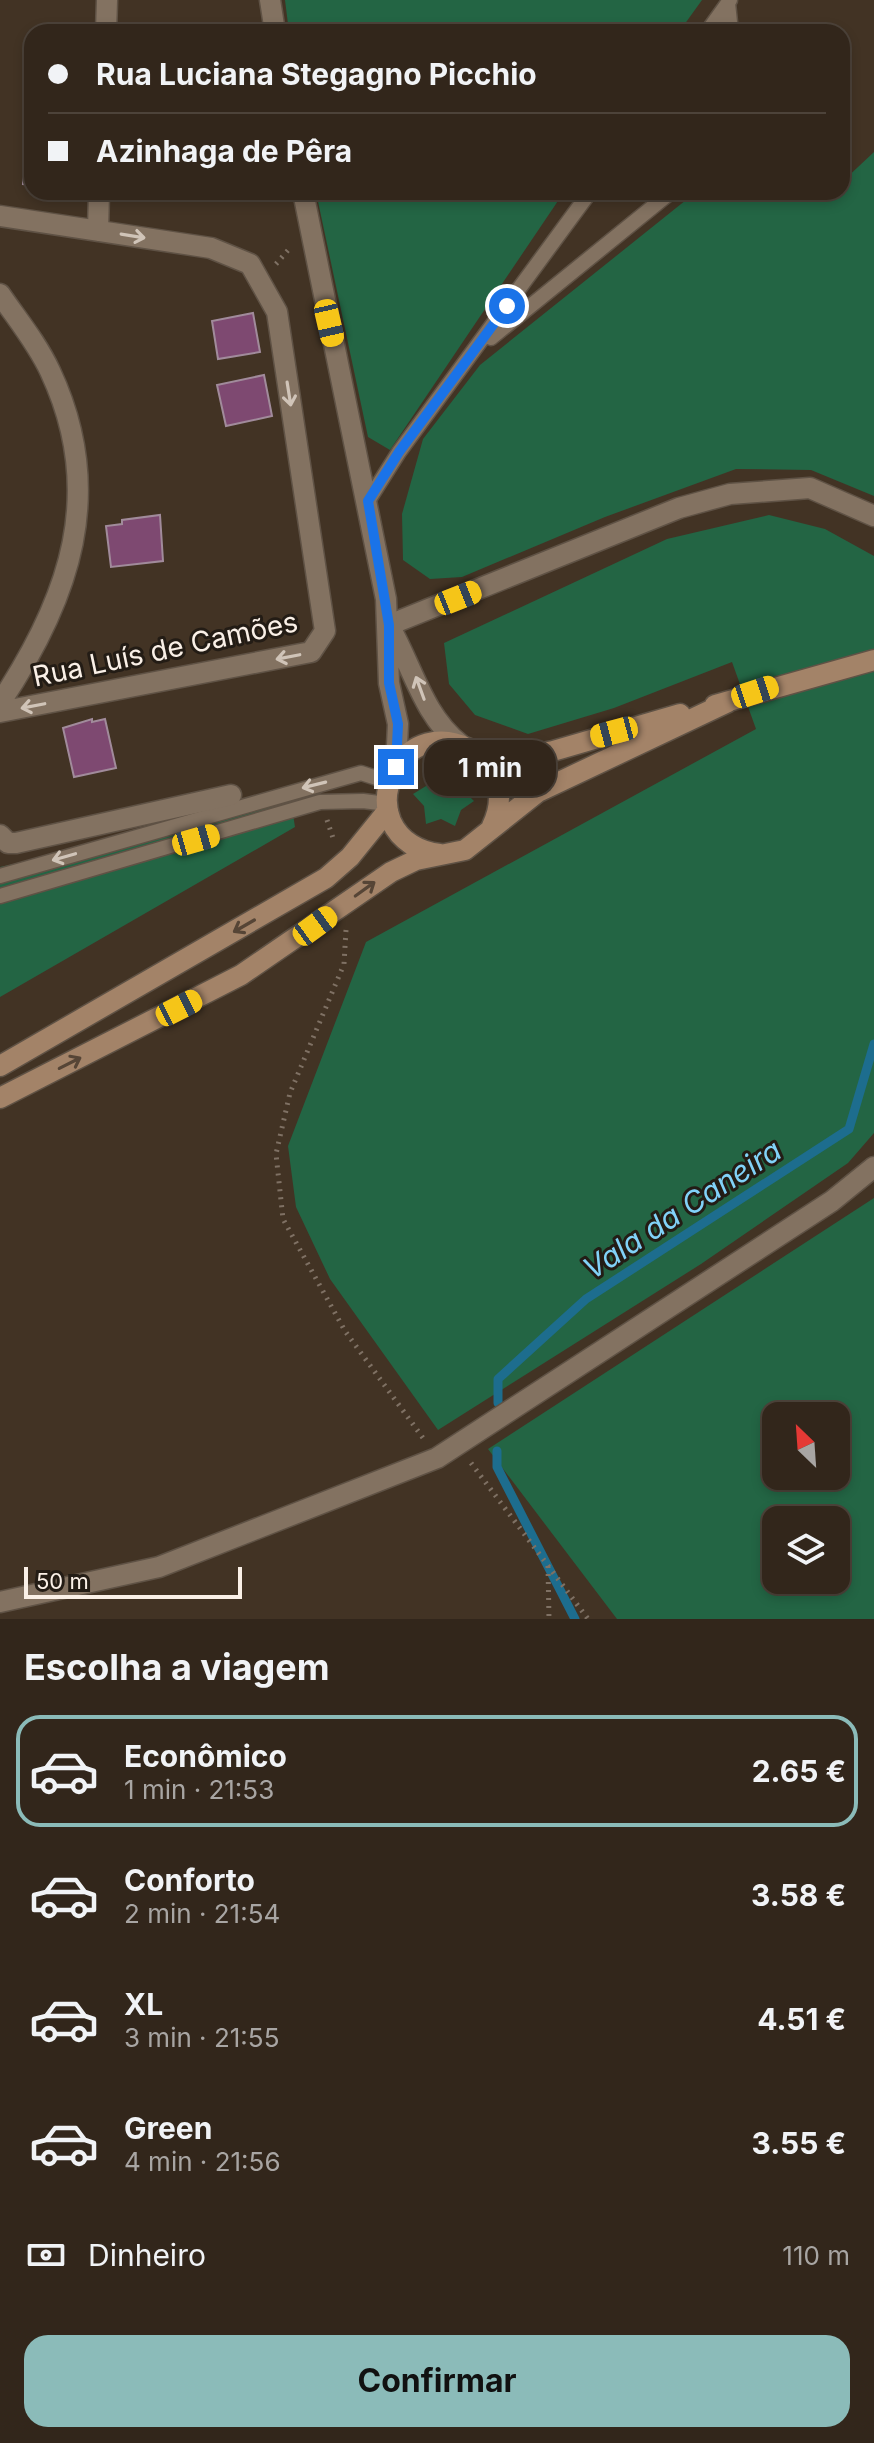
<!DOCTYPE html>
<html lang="pt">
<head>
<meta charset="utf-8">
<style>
  body { margin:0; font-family:Inter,sans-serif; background:#3d3228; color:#f1f3f6; height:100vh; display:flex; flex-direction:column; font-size:30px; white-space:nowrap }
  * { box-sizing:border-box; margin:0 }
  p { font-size:26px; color:#a8a5a3 }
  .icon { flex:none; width:44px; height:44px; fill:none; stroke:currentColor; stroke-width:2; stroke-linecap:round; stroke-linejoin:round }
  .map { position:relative; height:1619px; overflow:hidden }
  .side { display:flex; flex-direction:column; background:#32261b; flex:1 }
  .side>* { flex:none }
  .top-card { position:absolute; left:24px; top:24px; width:826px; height:176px; border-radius:24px; box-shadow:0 4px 12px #0003,0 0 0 2px #4d433a; display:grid; align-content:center; height:176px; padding:0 24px; background:#32261b }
  .needle { width:52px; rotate:335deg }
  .fabs { position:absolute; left:762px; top:1402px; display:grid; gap:16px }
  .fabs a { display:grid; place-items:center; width:88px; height:88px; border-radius:16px; background:#32261b; box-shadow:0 4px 12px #0003,0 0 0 2px #4d433a; font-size:40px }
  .scale { position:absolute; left:24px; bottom:20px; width:218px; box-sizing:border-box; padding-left:8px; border:4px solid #faf0e7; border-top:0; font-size:22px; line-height:28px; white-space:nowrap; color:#faf0e7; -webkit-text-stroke:6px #231c15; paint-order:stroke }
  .end { position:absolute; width:36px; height:36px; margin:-18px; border:10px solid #1a73e8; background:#fff; box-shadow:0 0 0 4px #fff }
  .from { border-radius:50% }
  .bubble { position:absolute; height:56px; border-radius:24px; background:#32261b; box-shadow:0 4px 12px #0003,0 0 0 2px #4d433a; font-size:26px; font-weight:700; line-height:56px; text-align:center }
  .car { position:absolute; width:24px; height:48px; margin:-24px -12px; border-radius:10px; box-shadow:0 0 6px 2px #0007; background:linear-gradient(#f5c518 24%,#345 0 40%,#f5c518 0 76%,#345 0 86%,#f5c518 0) }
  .top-card b { display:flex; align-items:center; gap:28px; height:76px; font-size:30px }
  .top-card b+b { border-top:2px solid #4d433a }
  .top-card i { width:20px; height:20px; background:#f1f3f6 }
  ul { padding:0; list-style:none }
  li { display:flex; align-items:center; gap:24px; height:112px; margin:0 16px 12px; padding:0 8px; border:4px solid transparent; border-radius:24px }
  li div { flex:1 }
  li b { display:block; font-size:30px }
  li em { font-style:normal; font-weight:700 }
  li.active { border-color:#8bbbb9 }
  li>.icon { width:72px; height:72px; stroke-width:1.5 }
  h2 { padding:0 24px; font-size:36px; line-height:96px }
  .pay { display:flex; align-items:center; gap:20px; height:88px; padding:0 24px; font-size:30px }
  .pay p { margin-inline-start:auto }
  .action { display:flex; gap:16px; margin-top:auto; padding:16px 24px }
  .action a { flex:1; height:92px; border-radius:24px; background:#8bbbb9; color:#111; font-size:32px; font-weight:700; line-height:92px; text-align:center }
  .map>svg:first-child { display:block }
  .green { fill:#236544; fill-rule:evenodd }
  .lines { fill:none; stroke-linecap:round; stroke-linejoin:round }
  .stream { stroke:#1d6d8e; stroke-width:9 }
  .building { fill:#7e4971; stroke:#a18b9b; stroke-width:2 }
  .service-casing { stroke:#5f5245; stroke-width:17 }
  .minor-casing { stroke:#5f5245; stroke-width:23 }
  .tertiary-casing { stroke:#5f5245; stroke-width:23 }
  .secondary-casing { stroke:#5f5245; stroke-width:23 }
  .path { stroke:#7f7164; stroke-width:5; stroke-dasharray:2 6; stroke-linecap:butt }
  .service { stroke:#837261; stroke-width:14 }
  .minor { stroke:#837261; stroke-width:20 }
  .tertiary { stroke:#837261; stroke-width:20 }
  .secondary { stroke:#a38368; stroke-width:20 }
  .oneway { stroke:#d0c4b8 }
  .oneway2 { stroke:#564536 }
  .route { stroke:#1a73e8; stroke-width:10 }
  .labels { text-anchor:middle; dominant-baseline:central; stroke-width:6; stroke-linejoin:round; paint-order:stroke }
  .street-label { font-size:28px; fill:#faf0e7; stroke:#231c15 }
  .water-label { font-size:30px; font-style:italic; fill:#81d2f8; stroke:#231c15 }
</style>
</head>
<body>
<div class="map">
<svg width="874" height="1619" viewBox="0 0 874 1619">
  <rect width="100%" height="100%" fill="#423324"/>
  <path class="green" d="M285,0H702L679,32H289Z
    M874,152V496L811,470L736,469L605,517L462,577L430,579L403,560L402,514L423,439L480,365L696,192H842V182Z
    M316,192H564L390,450L368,437Z
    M769,515L825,529L874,556V1133L848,1163L701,1264L438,1430L330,1279L296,1207L288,1146L366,942L756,729L732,662L614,708L528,734L475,715L449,684L444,643L667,539Z
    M430,770L446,777L462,774L463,790L474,801L461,810L455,826L441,819L426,824L424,806L413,794L426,786Z
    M291,802L295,827L0,997V867Z
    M874,1198V1619H617L488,1449ZM776,1416H836V1476H776ZM776,1520H836V1580H776Z"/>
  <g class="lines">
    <path class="stream" d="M498,1403V1379L586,1299L849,1129L874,1044
      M497,1451V1467L575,1619"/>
  </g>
  <path class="building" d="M29,127L32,128V185L23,184Z
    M253,313L260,352L218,359L212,321Z
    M264,375L272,416L226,426L217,385Z
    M160,515L163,561L111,567L106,526L122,524V520Z
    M92,719V722L105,719L116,768L74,777L63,728Z"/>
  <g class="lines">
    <g class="service-casing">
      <path id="service" d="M728,3L731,32
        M707,32L730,0
        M491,338L671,192
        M368,501L399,452L590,192
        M0,876L361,773L389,782
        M0,896L320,802L363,801L387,804"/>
    </g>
    <g class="minor-casing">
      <path id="minor" d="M106,32L107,0
        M0,216L211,248L250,264L277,312L325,631L311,652L0,712
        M98,231L99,192
        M0,294C17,319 37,343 50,371C107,492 70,598 0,703
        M389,625L679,508L730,494L810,488L874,516
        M0,835L8,843H16L231,795
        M0,1602L159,1567L437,1458L832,1201L874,1167"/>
    </g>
    <g class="tertiary-casing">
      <path id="tertiary" d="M270,0L275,32
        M303,192L386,599L389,683L398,724L396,767
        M391,629C413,669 424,716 460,744"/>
    </g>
    <g class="secondary-casing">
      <path id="secondary" d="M715,705L874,660
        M478,753L532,755L553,751L680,714
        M440,854C419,852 400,841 391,821C384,804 386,788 394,773C425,707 526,755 492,826
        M0,1066L326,878L350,857L388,810
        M0,1098L241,975L391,872L416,860L465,850L538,792L728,702"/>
    </g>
    <path class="path" d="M276,264L290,248
      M327,820L334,841
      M346,930L344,964L290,1093L276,1154L283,1219L345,1331L423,1438
      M471,1463L588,1619
      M548,1566L549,1619"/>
    <use href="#service" class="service"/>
    <use href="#minor" class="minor"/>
    <use href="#tertiary" class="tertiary"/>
    <use href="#secondary" class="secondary"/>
  </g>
  <defs><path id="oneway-shaft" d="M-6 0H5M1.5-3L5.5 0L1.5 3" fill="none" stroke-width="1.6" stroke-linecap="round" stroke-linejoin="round" transform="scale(2)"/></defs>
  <g class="oneway">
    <use href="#oneway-shaft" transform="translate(133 236) rotate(9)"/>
    <use href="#oneway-shaft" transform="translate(289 394) rotate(81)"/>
    <use href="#oneway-shaft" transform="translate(288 657) rotate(169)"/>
    <use href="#oneway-shaft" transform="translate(420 688) rotate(-110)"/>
    <use href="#oneway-shaft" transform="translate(33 706) rotate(169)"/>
    <use href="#oneway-shaft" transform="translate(314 785) rotate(166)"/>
    <use href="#oneway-shaft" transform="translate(64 857) rotate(164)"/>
  </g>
  <g class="oneway2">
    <use href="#oneway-shaft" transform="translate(365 889) rotate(-36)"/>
    <use href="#oneway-shaft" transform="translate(244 926) rotate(150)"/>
    <use href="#oneway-shaft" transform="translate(70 1063) rotate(-27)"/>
  </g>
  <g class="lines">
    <path class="route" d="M396,767L398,724L389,683V625L368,501L399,452L507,306"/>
  </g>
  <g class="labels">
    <g class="street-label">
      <text transform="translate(165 649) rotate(-12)">Rua Luís de Camões</text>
    </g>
    <g class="water-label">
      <text transform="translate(682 1209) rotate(-33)">Vala da Caneira</text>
    </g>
  </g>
</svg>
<div class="fabs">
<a><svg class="needle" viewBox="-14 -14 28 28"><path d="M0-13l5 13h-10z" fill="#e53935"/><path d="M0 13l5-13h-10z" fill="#a8a5a3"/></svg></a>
<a><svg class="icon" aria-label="layers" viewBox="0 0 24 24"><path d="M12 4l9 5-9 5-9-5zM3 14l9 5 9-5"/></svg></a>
</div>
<div class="scale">50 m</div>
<i class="end from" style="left:507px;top:306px"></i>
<i class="end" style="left:396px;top:767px"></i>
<div class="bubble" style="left:424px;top:740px;width:132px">1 min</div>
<i class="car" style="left:329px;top:323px;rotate:167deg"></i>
<i class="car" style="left:458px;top:598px;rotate:68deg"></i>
<i class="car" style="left:755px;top:692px;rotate:72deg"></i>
<i class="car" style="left:614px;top:732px;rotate:255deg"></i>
<i class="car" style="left:196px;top:840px;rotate:74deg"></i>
<i class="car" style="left:315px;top:926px;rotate:54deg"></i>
<i class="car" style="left:179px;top:1008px;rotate:63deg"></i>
<div class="top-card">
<b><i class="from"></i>Rua Luciana Stegagno Picchio</b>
<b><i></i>Azinhaga de Pêra</b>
</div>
</div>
<section class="side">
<h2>Escolha a viagem</h2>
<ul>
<li class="active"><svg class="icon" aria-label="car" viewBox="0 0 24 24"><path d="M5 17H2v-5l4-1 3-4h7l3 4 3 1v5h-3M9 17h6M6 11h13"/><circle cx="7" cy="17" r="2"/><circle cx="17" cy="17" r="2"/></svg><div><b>Econômico</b><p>1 min · 21:53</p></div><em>2.65 €</em></li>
<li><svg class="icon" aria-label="car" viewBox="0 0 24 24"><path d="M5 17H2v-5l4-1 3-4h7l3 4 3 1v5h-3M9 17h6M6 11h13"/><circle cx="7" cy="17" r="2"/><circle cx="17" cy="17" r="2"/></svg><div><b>Conforto</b><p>2 min · 21:54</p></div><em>3.58 €</em></li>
<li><svg class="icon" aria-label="car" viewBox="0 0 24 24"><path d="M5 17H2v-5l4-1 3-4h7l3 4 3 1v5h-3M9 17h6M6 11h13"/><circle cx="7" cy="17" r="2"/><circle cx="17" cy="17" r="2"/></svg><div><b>XL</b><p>3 min · 21:55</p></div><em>4.51 €</em></li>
<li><svg class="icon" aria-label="car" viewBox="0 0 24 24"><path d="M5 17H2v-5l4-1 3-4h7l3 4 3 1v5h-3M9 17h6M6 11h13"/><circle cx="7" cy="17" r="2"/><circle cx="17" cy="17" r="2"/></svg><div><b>Green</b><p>4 min · 21:56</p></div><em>3.55 €</em></li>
</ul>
<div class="pay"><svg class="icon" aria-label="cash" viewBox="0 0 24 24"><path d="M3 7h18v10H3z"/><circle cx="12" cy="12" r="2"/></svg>Dinheiro<p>110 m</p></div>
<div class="action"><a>Confirmar</a></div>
</section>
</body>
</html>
